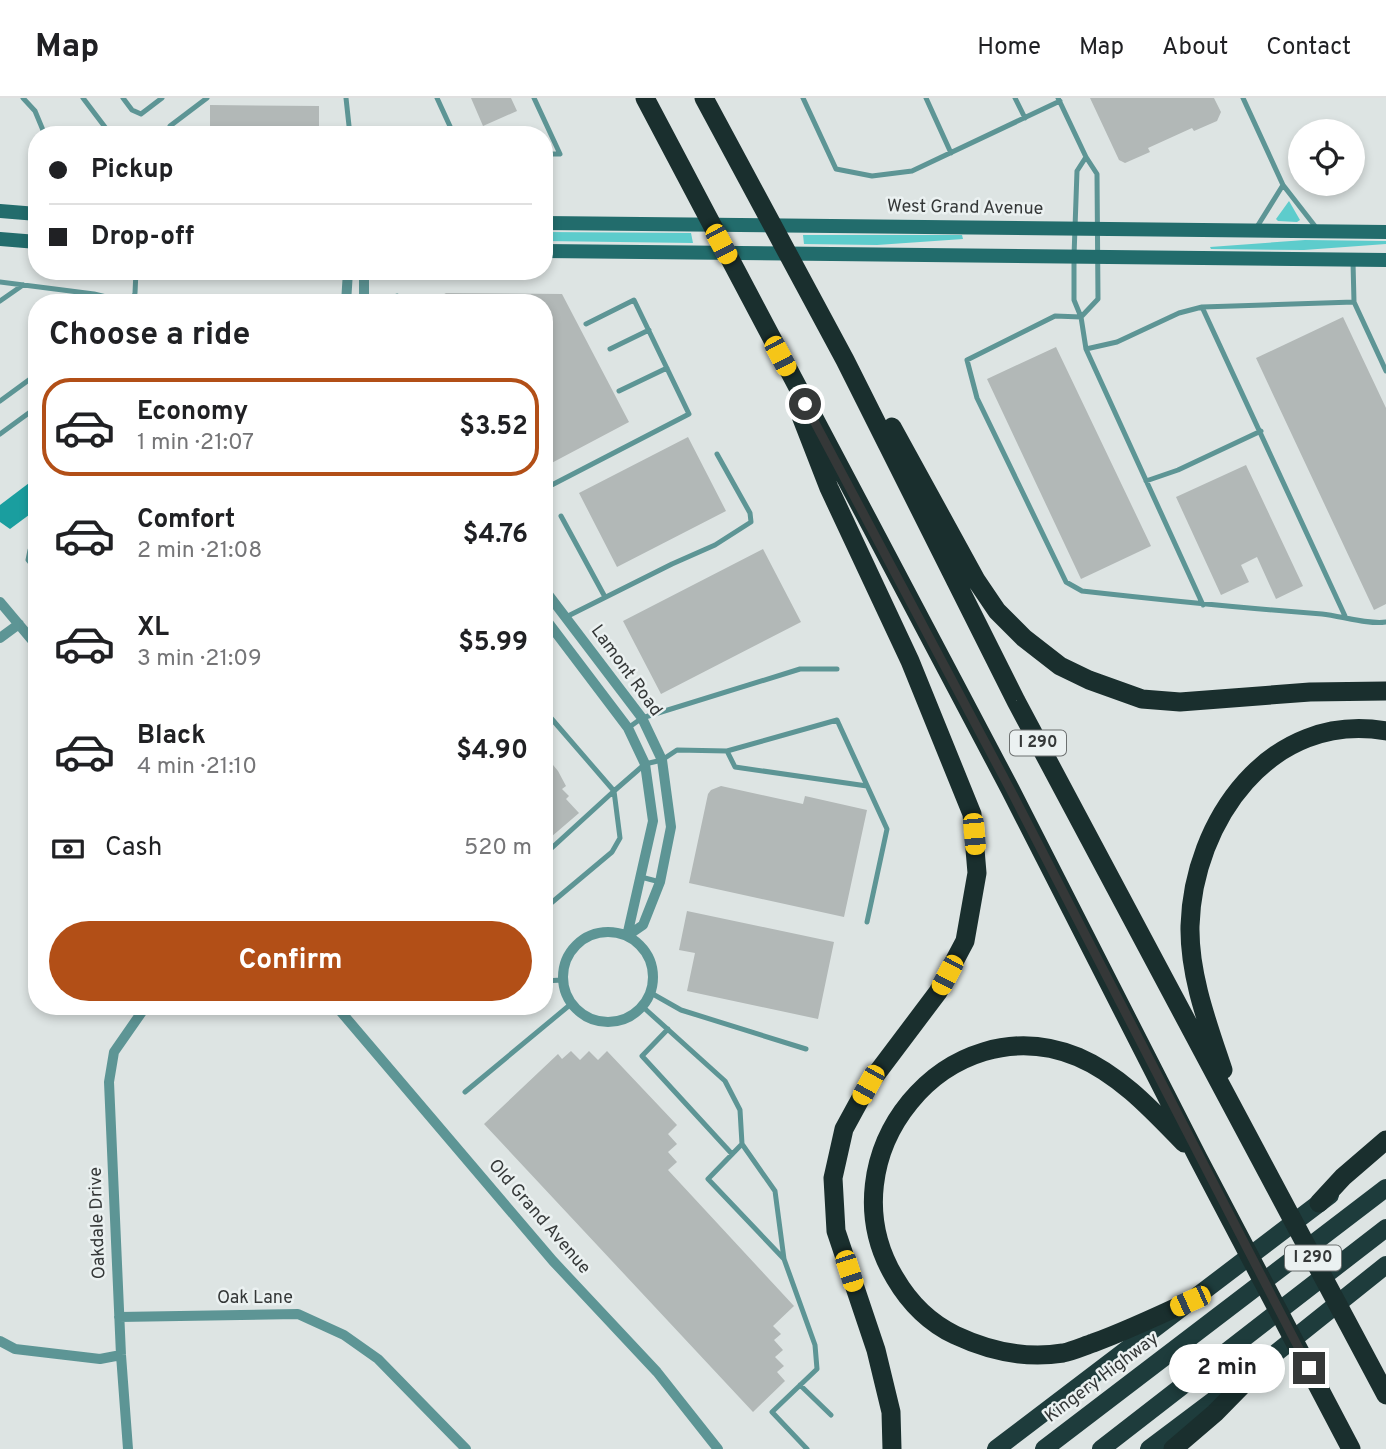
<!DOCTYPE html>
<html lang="en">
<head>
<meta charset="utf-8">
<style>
  body { margin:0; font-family:Overpass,sans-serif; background:#f6f6f6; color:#202124; height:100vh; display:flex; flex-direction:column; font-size:26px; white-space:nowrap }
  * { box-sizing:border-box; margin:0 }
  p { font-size:23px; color:#757577 }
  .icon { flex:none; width:38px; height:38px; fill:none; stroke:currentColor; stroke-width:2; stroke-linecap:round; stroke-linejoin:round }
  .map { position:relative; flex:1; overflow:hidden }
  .sheet { position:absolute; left:28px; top:196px; width:525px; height:721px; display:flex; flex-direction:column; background:#fff; border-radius:28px; box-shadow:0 4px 10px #0003 }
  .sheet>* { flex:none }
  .top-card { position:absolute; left:28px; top:28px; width:525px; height:154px; border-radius:28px; box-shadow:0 4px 10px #0003; display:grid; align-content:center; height:154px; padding:0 21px; background:#fff }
  .controls { position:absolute; left:1288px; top:21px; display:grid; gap:14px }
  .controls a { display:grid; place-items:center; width:77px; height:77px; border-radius:50%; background:#fff; box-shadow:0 4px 10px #0003; font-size:35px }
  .end { position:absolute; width:32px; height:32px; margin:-16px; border:9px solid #353838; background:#fff; box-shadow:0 0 0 4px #fff }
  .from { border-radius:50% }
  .bubble { position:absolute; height:49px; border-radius:24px; background:#fff; box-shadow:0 4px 10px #0003; font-size:23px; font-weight:700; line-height:49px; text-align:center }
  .car { position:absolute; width:21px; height:42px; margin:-21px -10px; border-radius:9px; box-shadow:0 0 5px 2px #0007; background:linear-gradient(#f5c518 24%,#345 0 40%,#f5c518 0 76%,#345 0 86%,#f5c518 0) }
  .top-card b { display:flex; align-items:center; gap:24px; height:66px; font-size:26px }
  .top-card b+b { border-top:2px solid #e0e0e0 }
  .top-card i { width:18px; height:18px; background:#202124 }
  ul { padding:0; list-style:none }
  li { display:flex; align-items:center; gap:21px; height:98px; margin:0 14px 10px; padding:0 7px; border:4px solid transparent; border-radius:28px }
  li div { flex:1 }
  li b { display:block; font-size:26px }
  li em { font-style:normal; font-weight:700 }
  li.on { border-color:#b24f17 }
  li>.icon { width:63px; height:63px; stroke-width:1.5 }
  h2 { padding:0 21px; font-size:32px; line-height:84px }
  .pay { display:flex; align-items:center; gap:18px; height:77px; padding:0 21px; font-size:26px }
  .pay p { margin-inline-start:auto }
  .cta { display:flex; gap:14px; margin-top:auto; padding:14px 21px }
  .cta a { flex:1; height:80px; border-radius:42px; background:#b24f17; color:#fff; font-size:28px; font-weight:700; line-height:80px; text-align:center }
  header { display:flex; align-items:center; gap:42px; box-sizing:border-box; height:98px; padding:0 35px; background:#fff; border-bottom:2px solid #e0e0e0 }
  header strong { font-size:33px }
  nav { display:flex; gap:38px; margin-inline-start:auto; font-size:24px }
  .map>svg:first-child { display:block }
  .green { fill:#5dcccc }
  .water { fill:#1a9e9f }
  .building { fill:#b2b8b7 }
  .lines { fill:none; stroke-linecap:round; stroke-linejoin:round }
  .service { stroke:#5d9595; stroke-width:5 }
  .minor { stroke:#5d9595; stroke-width:10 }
  .secondary { stroke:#226c6c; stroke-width:14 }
  .trunk { stroke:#1e3c3c; stroke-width:18 }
  .motorway { stroke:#1a2f2e; stroke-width:19 }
  .route { stroke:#353838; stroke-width:9 }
  .labels { text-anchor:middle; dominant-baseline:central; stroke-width:5; stroke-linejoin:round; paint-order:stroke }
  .shield { fill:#ebf1f1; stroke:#6c7070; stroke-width:2 }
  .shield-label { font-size:16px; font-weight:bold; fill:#353838 }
  .street-label { font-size:18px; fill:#353838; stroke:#ebf1f1 }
</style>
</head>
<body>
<header>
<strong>Map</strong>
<nav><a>Home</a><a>Map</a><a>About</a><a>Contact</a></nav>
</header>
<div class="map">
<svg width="1386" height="1351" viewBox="0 0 1386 1351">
  <rect width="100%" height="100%" fill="#dde4e3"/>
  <path class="green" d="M1289,103L1300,122L1297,124L1278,123L1276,121Z
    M544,134L691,135L693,145L544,143Z
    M803,137H962L963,141L877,147L804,146Z
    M1305,142L1386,143V146L1304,152L1211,151L1210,149Z"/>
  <path class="water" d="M37,379V411L10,431L0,424V407Z"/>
  <path class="building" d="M471,0H511L517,13L483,28Z
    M1090,0H1214L1221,14L1217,23L1194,33L1192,30L1148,50L1150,54L1125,65L1119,62Z
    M210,7L319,8V37H210Z
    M446,195L562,196L629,324L544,369V205H428Z
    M1343,219L1386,310V506L1374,512L1256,260Z
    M1056,249L1151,448L1081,481L987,281Z
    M688,339L726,413L617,469L579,395Z
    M1246,367L1303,488L1276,501L1257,459L1241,467L1249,484L1221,497L1176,399Z
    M763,451L801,524L661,596L623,523Z
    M544,656L558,673L566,688L562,691L569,698L566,701L579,715L544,745Z
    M721,688L803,706L805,698L867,712L844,819L689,785L708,696L711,692Z
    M687,813L834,844L818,921L687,893L695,855L679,852Z
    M571,953L580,962L589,953L598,962L607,953L677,1027L668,1036L677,1046L668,1054L677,1064L668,1072L794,1208L773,1228L781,1236L774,1242L783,1252L775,1259L784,1268L777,1274L785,1283L753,1314L484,1026L558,956L562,961Z"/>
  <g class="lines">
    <path class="service" d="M23,0L35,13L45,37
      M83,0L111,37
      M123,0L132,12L141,16L162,0
      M346,0L350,37
      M437,0L454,37
      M534,0L560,56H544
      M803,0L836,71L872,78L912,73L1060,3
      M926,0L951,55
      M1015,0L1025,20
      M1058,0L1086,59L1097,76L1098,201L1081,219L1055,218L967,262L977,300L1066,484L1082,493C1162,502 1242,510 1322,516C1341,518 1369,527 1386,524
      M1243,0L1283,87L1318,132
      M176,37L170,28L207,0
      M1086,59L1077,73L1074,158V202L1081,219L1086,251L1203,507
      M1255,132L1283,87
      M1353,164L1354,204L1386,273
      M0,184L94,196L131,205
      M397,198L401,205
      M0,203L23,187
      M132,205L135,195L136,173
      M1202,209L1345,518
      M610,251L649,232
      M1086,251L1117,244L1179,215L1202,209L1354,204
      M619,293L667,270
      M0,303L37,276
      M0,336L37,309
      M1146,383L1178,372L1261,333
      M544,391L689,316L634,202L586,226
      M561,418L605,499
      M37,447L30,452L28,462L37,473
      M566,519L672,466L715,447L751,424L750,415L717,356
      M544,612L614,693L645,666L662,662L677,652L727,653L837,622L887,731L867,824
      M628,630L642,620L800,571H837
      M727,653L735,669L867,688
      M544,757L614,693
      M641,779L660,784
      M544,811L612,754L620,740L614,693
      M544,883L562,882
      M651,895L681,912L806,951
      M643,909L725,983L740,1012L742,1046L775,1093L784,1161L815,1247L817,1271L772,1314L807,1351
      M668,931L642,958L732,1056
      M465,994L571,906
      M742,1046L708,1081L784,1161
      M800,1287L831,1317"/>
    <path class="minor" d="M346,205L348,173
      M364,205V173
      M544,491L642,620L662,662L671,729L660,784L643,827L627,838
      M0,504L37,548
      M544,519L628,630L645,666L653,723L627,838
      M0,540L19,526
      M563 879a45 45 0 1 1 90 0a45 45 0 1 1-90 0Z
      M336,908L553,1163L657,1274L718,1351
      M119,1219L298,1216L344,1237L378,1261L466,1351
      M0,1243L15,1251L100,1261L121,1257
      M128,1351L121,1257L109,984L114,954L146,908"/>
    <path class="secondary" d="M0,113L37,116
      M544,125L1386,134
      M0,141L37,144
      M544,153L1386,162"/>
    <path class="trunk" d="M996,1351L1330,1097
      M1044,1351L1386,1090
      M1101,1351L1386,1130
      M1149,1351L1266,1263L1386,1167"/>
    <path class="motorway" d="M645,0L1010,691L1198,1060L1351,1351
      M704,0L845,262L1016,603L1386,1297
      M801,318L829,390L910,563L972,716L977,775L965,843L938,894L868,987L844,1031L833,1080L836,1133L876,1252L891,1314L892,1351
      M892,329L976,482L997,513L1024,540L1060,568L1089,582L1142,601L1180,604L1310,594L1386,593
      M1223,972C1208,927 1189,877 1190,828C1193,723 1270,613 1386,633
      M1184,1045C1152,1012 1120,977 1078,959C947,905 822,1059 895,1180C909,1204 930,1225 955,1237C989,1253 1026,1261 1063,1255C1073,1253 1084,1248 1093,1245C1126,1233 1158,1218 1190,1203
      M1319,1105L1343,1079L1386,1042
      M1173,1351L1215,1315L1266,1263"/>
  </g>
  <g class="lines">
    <path class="route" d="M805,306L1010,691L1309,1270"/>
  </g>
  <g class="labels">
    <g class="shield">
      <rect x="1010" y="632.5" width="56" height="25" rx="5"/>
      <rect x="1285" y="1147.5" width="56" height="25" rx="5"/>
    </g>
    <g class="shield-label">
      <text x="1038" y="645">I 290</text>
      <text x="1313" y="1160">I 290</text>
    </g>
    <g class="street-label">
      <text transform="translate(965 110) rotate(1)">West Grand Avenue</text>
      <text transform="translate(626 573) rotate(54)">Lamont Road</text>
      <text transform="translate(539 1119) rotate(49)">Old Grand Avenue</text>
      <text transform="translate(98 1125) rotate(-92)">Oakdale Drive</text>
      <text x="255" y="1200">Oak Lane</text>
      <text transform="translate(1102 1280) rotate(-37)">Kingery Highway</text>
    </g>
  </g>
</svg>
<div class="controls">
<a><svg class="icon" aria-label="locate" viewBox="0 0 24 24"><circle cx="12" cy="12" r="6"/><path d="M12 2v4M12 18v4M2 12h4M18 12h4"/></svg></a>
</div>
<i class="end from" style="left:805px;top:306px"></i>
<i class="end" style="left:1309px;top:1270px"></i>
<div class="bubble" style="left:1169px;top:1246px;width:116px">2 min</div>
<i class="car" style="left:721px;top:146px;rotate:152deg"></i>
<i class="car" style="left:780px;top:258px;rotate:152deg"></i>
<i class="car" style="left:974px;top:736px;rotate:175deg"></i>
<i class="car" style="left:947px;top:877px;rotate:208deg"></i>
<i class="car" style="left:868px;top:987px;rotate:209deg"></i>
<i class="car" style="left:849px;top:1173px;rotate:162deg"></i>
<i class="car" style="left:1190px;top:1203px;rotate:246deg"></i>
<div class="top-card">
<b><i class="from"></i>Pickup</b>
<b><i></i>Drop-off</b>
</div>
<section class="sheet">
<h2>Choose a ride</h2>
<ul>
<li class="on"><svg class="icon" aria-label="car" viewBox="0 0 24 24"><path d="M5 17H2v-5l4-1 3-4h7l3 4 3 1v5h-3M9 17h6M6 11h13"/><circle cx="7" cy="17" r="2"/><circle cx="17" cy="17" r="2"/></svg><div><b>Economy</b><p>1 min · 21:07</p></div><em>$3.52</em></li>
<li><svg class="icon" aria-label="car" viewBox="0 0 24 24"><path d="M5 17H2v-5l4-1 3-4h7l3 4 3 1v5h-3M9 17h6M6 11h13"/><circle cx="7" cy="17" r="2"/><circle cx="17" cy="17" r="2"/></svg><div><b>Comfort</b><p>2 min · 21:08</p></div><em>$4.76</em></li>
<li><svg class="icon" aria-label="car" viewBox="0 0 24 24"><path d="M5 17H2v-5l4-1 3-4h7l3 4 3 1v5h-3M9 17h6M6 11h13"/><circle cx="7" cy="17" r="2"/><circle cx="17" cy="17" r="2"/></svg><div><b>XL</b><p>3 min · 21:09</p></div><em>$5.99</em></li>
<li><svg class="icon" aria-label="car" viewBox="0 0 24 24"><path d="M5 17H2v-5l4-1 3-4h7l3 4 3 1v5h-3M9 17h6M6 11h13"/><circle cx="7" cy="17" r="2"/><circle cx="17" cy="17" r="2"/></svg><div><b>Black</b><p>4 min · 21:10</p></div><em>$4.90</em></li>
</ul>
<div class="pay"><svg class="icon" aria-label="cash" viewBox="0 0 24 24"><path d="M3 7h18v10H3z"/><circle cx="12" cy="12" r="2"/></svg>Cash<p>520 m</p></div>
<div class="cta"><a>Confirm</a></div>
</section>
</div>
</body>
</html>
